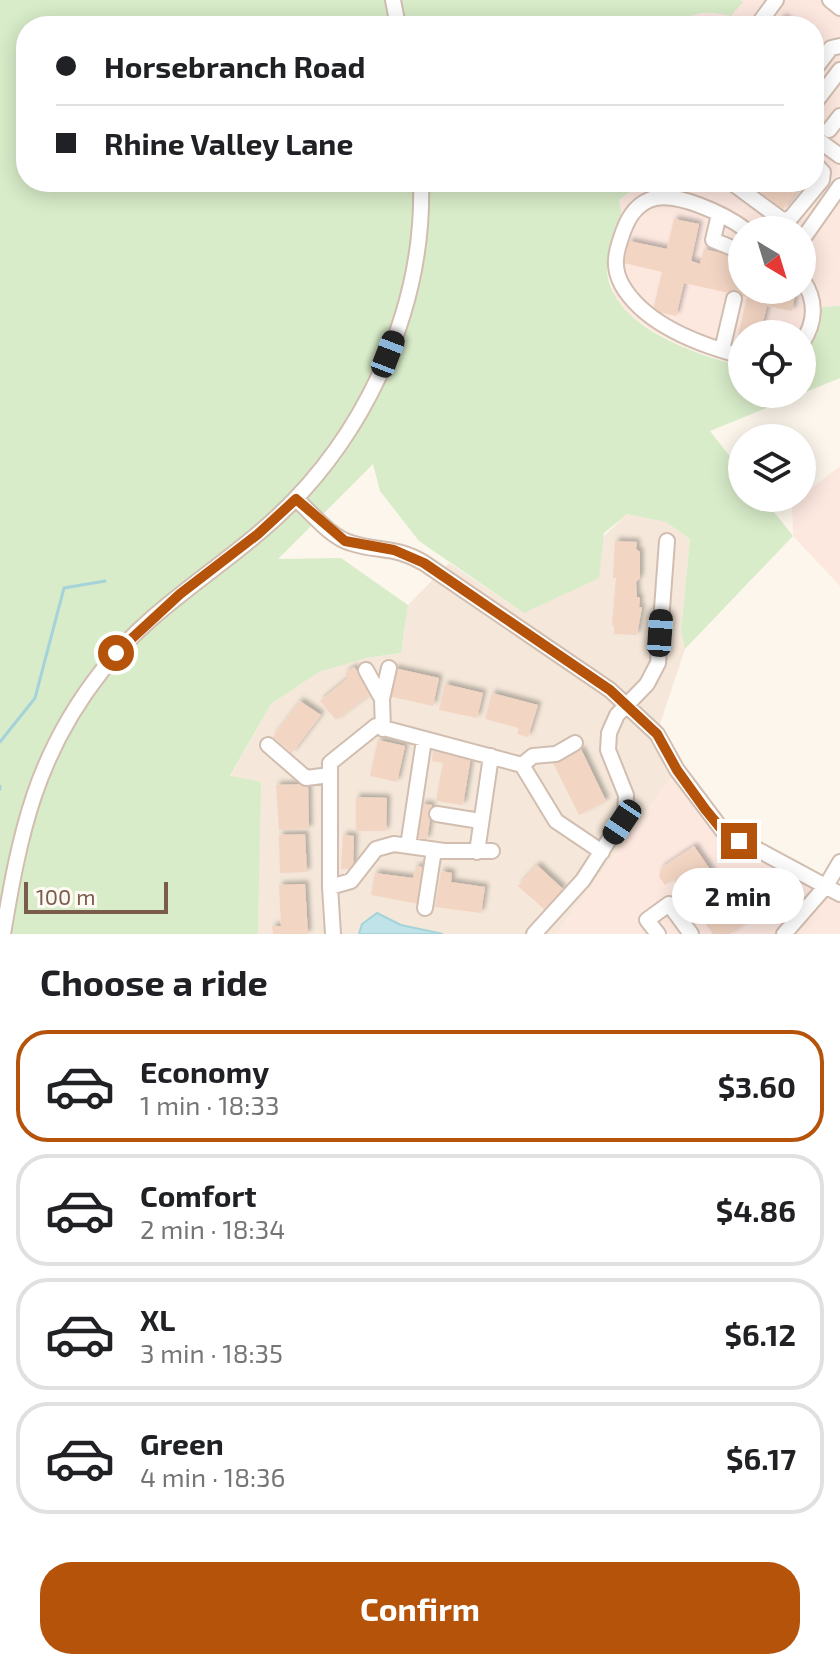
<!DOCTYPE html>
<html lang="en">
<head>
<meta charset="utf-8">
<style>
  body { margin:0; font-family:"Exo 2",sans-serif; background:#f2f2f2; color:#202124; height:100vh; display:flex; flex-direction:column; font-size:30px; white-space:nowrap }
  * { box-sizing:border-box; margin:0 }
  p { font-size:26px; color:#757577 }
  .icon { flex:none; width:44px; height:44px; fill:none; stroke:currentColor; stroke-width:2; stroke-linecap:round; stroke-linejoin:round }
  .map { position:relative; height:934px; overflow:hidden }
  .side { display:flex; flex-direction:column; background:#fff; flex:1 }
  .side>* { flex:none }
  .guide { position:absolute; left:16px; top:16px; width:808px; height:176px; border-radius:32px; box-shadow:0 4px 20px #0003; display:grid; align-content:center; height:176px; padding:0 40px; background:#fff }
  .needle { width:52px; rotate:142deg }
  .buttons { position:absolute; left:728px; top:216px; display:grid; gap:16px }
  .buttons a { display:grid; place-items:center; width:88px; height:88px; border-radius:50%; background:#fff; box-shadow:0 4px 20px #0003; font-size:40px }
  .scale { position:absolute; left:24px; bottom:20px; width:144px; box-sizing:border-box; padding-left:8px; border:4px solid #7a5c4d; border-top:0; font-size:22px; line-height:28px; white-space:nowrap; color:#7a5c4d; -webkit-text-stroke:6px #fffaf3; paint-order:stroke }
  .end { position:absolute; width:36px; height:36px; margin:-18px; border:10px solid #b45309; background:#fff; box-shadow:0 0 0 4px #fff }
  .from { border-radius:50% }
  .bubble { position:absolute; height:56px; border-radius:28px; background:#fff; box-shadow:0 4px 20px #0003; font-size:26px; font-weight:700; line-height:56px; text-align:center }
  .car { position:absolute; width:24px; height:48px; margin:-24px -12px; border-radius:10px; box-shadow:0 0 6px 2px #0007; background:linear-gradient(#222 24%,#8ab4d8 0 40%,#222 0 76%,#8ab4d8 0 86%,#222 0) }
  .guide b { display:flex; align-items:center; gap:28px; height:76px; font-size:30px }
  .guide b+b { border-top:2px solid #e0e0e0 }
  .guide i { width:20px; height:20px; background:#202124 }
  ul { padding:0; list-style:none }
  li { display:flex; align-items:center; gap:24px; height:112px; margin:0 16px 12px; padding:0 24px; border:4px solid #e0e0e0; border-radius:32px }
  li div { flex:1 }
  li b { display:block; font-size:30px }
  li em { font-style:normal; font-weight:700 }
  li.selected { border-color:#b45309 }
  li>.icon { width:72px; height:72px; stroke-width:1.5 }
  h2 { padding:0 40px; font-size:36px; line-height:96px }
  .primary-button { display:flex; gap:16px; margin-top:auto; padding:16px 40px }
  .primary-button a { flex:1; height:92px; border-radius:32px; background:#b45309; color:#fff; font-size:32px; font-weight:700; line-height:92px; text-align:center }
  .map>svg:first-child { display:block }
  .residential { fill:#f5e8da }
  .commercial { fill:#fde8e0; fill-rule:evenodd }
  .green { fill:#d8ecc9 }
  .water { fill:#bfe3e8; stroke:#a5d3da; stroke-width:2 }
  .lines { fill:none; stroke-linecap:round; stroke-linejoin:round }
  .stream { stroke:#a5d3da; stroke-width:3 }
  .building { fill:#f3d5c3; filter:url(#shadow) }
  .minor-casing { stroke:#d1beb0; stroke-width:18 }
  .minor { stroke:#fff; stroke-width:14 }
  .route { stroke:#b45309; stroke-width:10 }
</style>
</head>
<body>
<div class="map">
<svg width="840" height="934" viewBox="0 0 840 934">
  <defs>
    <filter id="shadow"><feDropShadow dx="3.5" dy="-3.5" stdDeviation="2" flood-color="#0004"/></filter>
  </defs>
  <rect width="100%" height="100%" fill="#fdf6ec"/>
  <path class="residential" d="M627,514L667,522L690,539L681,631L685,649L657,733L677,770L556,934H258L260,782L230,777L271,704L319,672L366,658L401,653L408,605L449,563L524,613Z"/>
  <path class="commercial" d="M741,0H830L840,8V306L822,307L815,336L802,357V334H742V366L686,348L651,330L628,313L614,295L607,265L612,242L621,219L619,200L643,182H814V26H676L687,15L715,12L743,2ZM742,230H802V290H742Z
    M840,466V586L793,536L792,503Z
    M677,770L716,823L840,894V934H556Z"/>
  <path class="green" d="M0,0H741L743,2L731,16C710,11 692,10 676,26H26V182H643L619,200C620,206 622,213 621,219C618,235 608,249 607,266C606,325 696,355 742,366V394H802V357L815,336L822,307L840,306V378L710,431L742,472V498H763L793,536L685,649L681,631L690,539L666,522L627,514L604,533L599,578L524,613L419,541L380,491L373,464L278,559L341,558L408,605L401,653L366,658L319,672L271,704L230,776L261,782L258,934H0Z"/>
  <path class="water" d="M377,913L401,925L443,934H359L362,924Z"/>
  <g class="lines">
    <path class="stream" d="M0,742L35,698L64,588L105,581
      M0,786V789"/>
  </g>
  <path class="building" d="M783,17L795,26H775Z
    M747,182H804L783,209Z
    M674,219L699,224L691,261L700,264L704,249L733,256L731,268L742,271V290H775L795,295L792,311L767,306L760,334H742V342L737,341L747,297L684,283L676,316L653,311L662,272L624,263L629,241L667,249Z
    M615,541L637,542L636,549L640,552V578L636,582L637,597L640,598L639,607H642L637,635L614,634V626L612,625L616,578H613Z
    M354,667L373,692L336,720L320,701L348,678L345,673Z
    M394,668L439,678L433,706L388,696Z
    M445,684L483,693L477,718L439,710Z
    M492,693L538,705L528,737L517,734L519,728L485,719Z
    M300,701L321,715L292,753L273,737Z
    M378,740L405,746L397,782L370,776Z
    M581,749L606,801L579,815L553,763Z
    M433,751L471,757L463,805L436,801L443,763L432,761Z
    M308,784L309,829L279,830L276,785Z
    M356,797L387,798L386,831H356Z
    M422,804L432,805L427,840L417,838Z
    M305,834L307,872L280,873L279,835Z
    M343,835L354,836L353,869H341Z
    M694,846L746,922L730,934H713L673,879L665,885L659,877L661,868Z
    M537,865L563,889L545,910L518,886Z
    M416,866L427,868L419,904L371,895L375,873L413,878Z
    M441,871L452,873L451,882L485,887L481,913L435,907Z
    M305,884L308,934H273L272,926H281L279,885Z"/>
  <g class="lines">
    <g class="minor-casing">
      <path id="minor" d="M393,0L398,26
        M830,0L840,8
        M757,26L776,0
        M814,70L831,48L840,46
        M814,104L840,70
        M829,130L840,116
        M814,137L840,156
        M735,185L781,219L789,220L822,180L823,172L814,163
        M719,214L713,240L742,252
        M802,240L840,186
        M802,279C817,300 816,322 802,343
        M722,350L734,299
        M742,356C700,345 645,325 622,285C613,269 615,255 621,238C626,222 633,207 649,200C674,189 726,215 746,230
        M296,499C312,513 330,537 351,543C378,552 396,546 424,563L610,690L657,734L677,770L723,831L840,894
        M366,670L382,699L383,729
        M382,699L389,668
        M268,745L306,778L330,775
        M522,765L556,821L602,852
        M522,765L533,756L556,754L575,743
        M437,814L480,821
        M408,846L424,740
        M477,852L491,756
        M330,887L351,881L376,849L394,844L444,851H492
        M425,908L434,850
        M3,934C20,832 36,755 101,672C144,615 206,578 260,532C360,448 425,314 421,182
        M333,934L330,887V763L376,726L522,765
        M534,934L583,880L625,815L626,795L608,750L609,733L617,715L647,684L658,663L667,541
        M658,934L647,920L669,904L691,934
        M784,934L826,886L840,862"/>
    </g>
    <use href="#minor" class="minor"/>
  </g>
  <g class="lines">
    <path class="route" d="M116,653L180,594L258,534L296,499L345,541L394,550L424,563L610,690L657,734L677,770L705,809L723,831L739,841"/>
  </g>
</svg>
<div class="buttons">
<a><svg class="needle" viewBox="-14 -14 28 28"><path d="M0-13l5 13h-10z" fill="#e53935"/><path d="M0 13l5-13h-10z" fill="#757577"/></svg></a>
<a><svg class="icon" aria-label="locate" viewBox="0 0 24 24"><circle cx="12" cy="12" r="6"/><path d="M12 2v4M12 18v4M2 12h4M18 12h4"/></svg></a>
<a><svg class="icon" aria-label="layers" viewBox="0 0 24 24"><path d="M12 4l9 5-9 5-9-5zM3 14l9 5 9-5"/></svg></a>
</div>
<div class="scale">100 m</div>
<i class="end from" style="left:116px;top:653px"></i>
<i class="end" style="left:739px;top:841px"></i>
<div class="bubble" style="left:672px;top:868px;width:132px">2 min</div>
<i class="car" style="left:388px;top:354px;rotate:21deg"></i>
<i class="car" style="left:660px;top:633px;rotate:4deg"></i>
<i class="car" style="left:622px;top:822px;rotate:214deg"></i>
<div class="guide">
<b><i class="from"></i>Horsebranch Road</b>
<b><i></i>Rhine Valley Lane</b>
</div>
</div>
<section class="side">
<h2>Choose a ride</h2>
<ul>
<li class="selected"><svg class="icon" aria-label="car" viewBox="0 0 24 24"><path d="M5 17H2v-5l4-1 3-4h7l3 4 3 1v5h-3M9 17h6M6 11h13"/><circle cx="7" cy="17" r="2"/><circle cx="17" cy="17" r="2"/></svg><div><b>Economy</b><p>1 min · 18:33</p></div><em>$3.60</em></li>
<li><svg class="icon" aria-label="car" viewBox="0 0 24 24"><path d="M5 17H2v-5l4-1 3-4h7l3 4 3 1v5h-3M9 17h6M6 11h13"/><circle cx="7" cy="17" r="2"/><circle cx="17" cy="17" r="2"/></svg><div><b>Comfort</b><p>2 min · 18:34</p></div><em>$4.86</em></li>
<li><svg class="icon" aria-label="car" viewBox="0 0 24 24"><path d="M5 17H2v-5l4-1 3-4h7l3 4 3 1v5h-3M9 17h6M6 11h13"/><circle cx="7" cy="17" r="2"/><circle cx="17" cy="17" r="2"/></svg><div><b>XL</b><p>3 min · 18:35</p></div><em>$6.12</em></li>
<li><svg class="icon" aria-label="car" viewBox="0 0 24 24"><path d="M5 17H2v-5l4-1 3-4h7l3 4 3 1v5h-3M9 17h6M6 11h13"/><circle cx="7" cy="17" r="2"/><circle cx="17" cy="17" r="2"/></svg><div><b>Green</b><p>4 min · 18:36</p></div><em>$6.17</em></li>
</ul>
<div class="primary-button"><a>Confirm</a></div>
</section>
</body>
</html>
